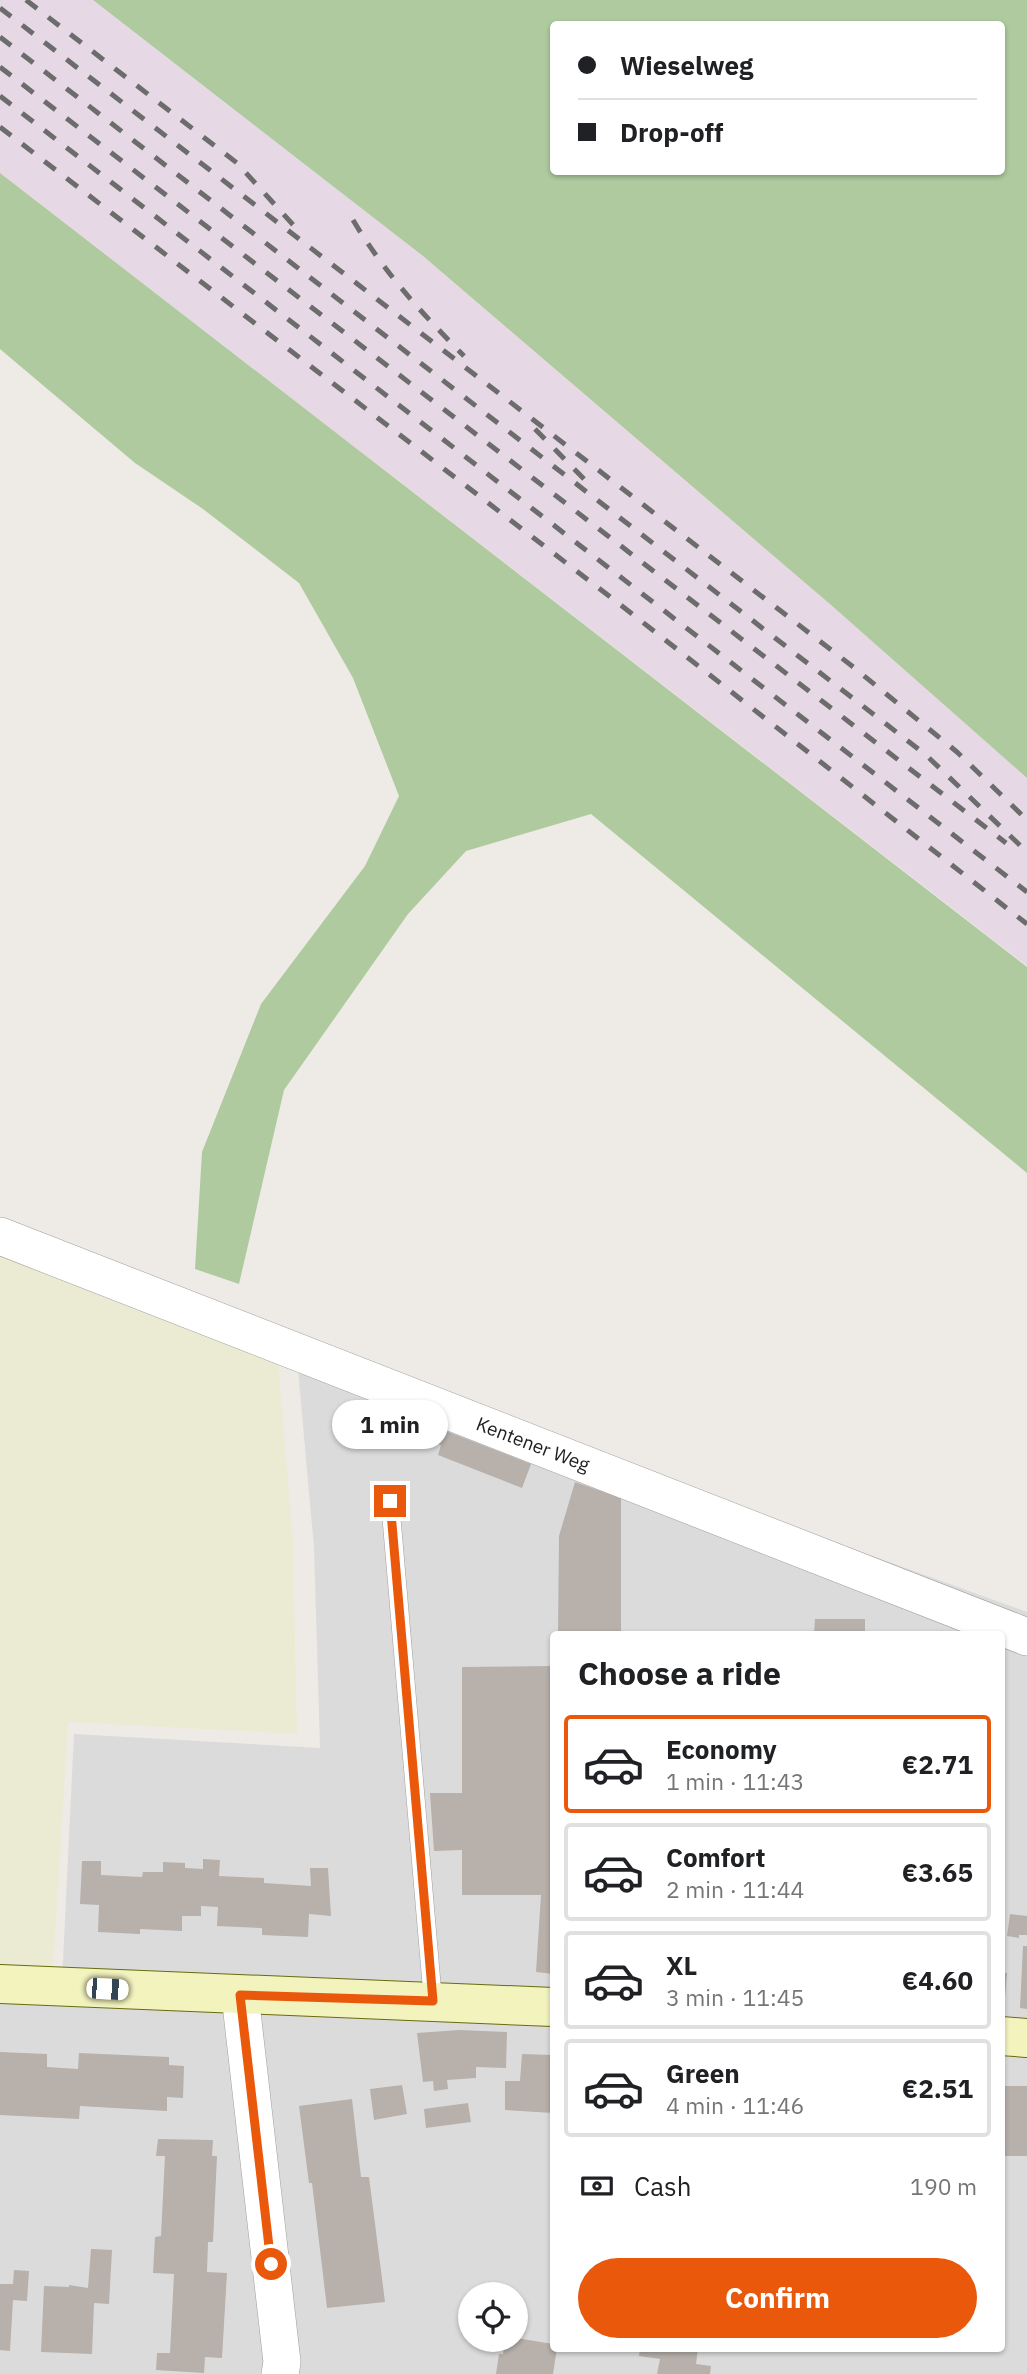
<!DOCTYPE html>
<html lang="en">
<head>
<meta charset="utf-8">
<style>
  body { margin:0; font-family:"IBM Plex Sans",sans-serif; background:#f2f2f2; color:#202124; height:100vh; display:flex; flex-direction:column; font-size:26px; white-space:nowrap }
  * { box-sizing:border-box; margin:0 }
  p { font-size:23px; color:#757577 }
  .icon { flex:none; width:38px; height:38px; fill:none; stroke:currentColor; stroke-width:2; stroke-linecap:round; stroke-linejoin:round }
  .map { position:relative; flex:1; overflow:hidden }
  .sheet { position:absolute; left:550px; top:1631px; width:455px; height:721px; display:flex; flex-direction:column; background:#fff; border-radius:7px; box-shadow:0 2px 5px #0004 }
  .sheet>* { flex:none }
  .top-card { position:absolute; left:550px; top:21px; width:455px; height:154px; border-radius:7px; box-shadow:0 2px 5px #0004; display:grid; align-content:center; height:154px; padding:0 28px; background:#fff }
  .tools { position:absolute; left:458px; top:2282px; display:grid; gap:14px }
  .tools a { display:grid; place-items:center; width:70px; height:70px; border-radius:50%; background:#fff; box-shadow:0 2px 5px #0004; font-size:35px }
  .end { position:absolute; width:32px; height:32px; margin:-16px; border:9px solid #ea580c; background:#fff; box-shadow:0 0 0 4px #fff }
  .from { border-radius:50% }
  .bubble { position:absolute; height:49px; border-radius:24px; background:#fff; box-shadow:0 2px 5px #0004; font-size:23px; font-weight:800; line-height:49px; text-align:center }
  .car { position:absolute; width:21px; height:42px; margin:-21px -10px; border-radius:9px; box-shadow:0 0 5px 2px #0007; background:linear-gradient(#fff 24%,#345 0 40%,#fff 0 76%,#345 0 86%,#fff 0) }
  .top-card b { display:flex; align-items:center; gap:24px; height:66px; font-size:26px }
  .top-card b+b { border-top:2px solid #e0e0e0 }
  .top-card i { width:18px; height:18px; background:#202124 }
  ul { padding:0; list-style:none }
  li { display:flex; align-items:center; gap:21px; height:98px; margin:0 14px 10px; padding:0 14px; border:4px solid #e0e0e0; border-radius:7px }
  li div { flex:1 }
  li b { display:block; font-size:26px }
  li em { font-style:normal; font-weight:800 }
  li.on { border-color:#ea580c }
  li>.icon { width:63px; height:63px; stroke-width:1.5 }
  h2 { padding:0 28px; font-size:32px; line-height:84px }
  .pay { display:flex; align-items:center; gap:18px; height:77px; padding:0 28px; font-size:26px }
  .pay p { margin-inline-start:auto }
  .cta { display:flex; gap:14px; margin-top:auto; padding:14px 28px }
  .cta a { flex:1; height:80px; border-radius:42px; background:#ea580c; color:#fff; font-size:28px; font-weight:800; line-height:80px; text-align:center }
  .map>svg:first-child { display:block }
  .residential { fill:#dcdbdc; fill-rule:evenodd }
  .industrial { fill:#e7d8e5 }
  .farmland { fill:#ebebd3 }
  .forest { fill:#aeca9e; fill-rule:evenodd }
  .building { fill:#b7b0ab }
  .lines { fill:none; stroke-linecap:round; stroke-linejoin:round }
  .lane-casing { stroke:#9f9f9f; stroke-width:19 }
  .street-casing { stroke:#9f9f9f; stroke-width:38 }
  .secondary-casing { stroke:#676c0f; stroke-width:40 }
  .lane { stroke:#fff; stroke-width:18 }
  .street { stroke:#fff; stroke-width:37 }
  .secondary { stroke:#f3f3be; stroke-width:38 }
  .rail { stroke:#6c6c6c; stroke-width:5; stroke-dasharray:14 14; stroke-linecap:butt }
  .route { stroke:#ea580c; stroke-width:9 }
  .labels { text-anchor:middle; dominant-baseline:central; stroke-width:7; stroke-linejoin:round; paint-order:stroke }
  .street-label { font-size:19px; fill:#1e1e1e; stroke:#fff }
</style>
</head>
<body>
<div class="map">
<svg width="1027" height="2374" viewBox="0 0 1027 2374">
  <rect width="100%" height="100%" fill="#eeebe6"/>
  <path class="residential" d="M296,1347L1027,1612V2374H0V2000L61,2002L74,1734L320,1748L314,1548ZM553,1634H1001V2348H553ZM471,2294H516V2340H471Z"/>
  <path class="industrial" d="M0,0H93L423,256L831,605L1027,778V966L0,173Z"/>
  <path class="farmland" d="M0,1238L276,1337L293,1540L297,1734L68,1722L53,1971L0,1967Z"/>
  <path class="forest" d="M93,0H1027V778L831,605L423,256ZM553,24H1001V172H553Z
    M0,173L1027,967V1173L591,814L466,851L408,914L284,1090L239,1284L195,1269L202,1152L261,1004L365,866L399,796L353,678L299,583L203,509L135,463L0,349Z"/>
  <path class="building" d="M402,1414L531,1464L522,1488L438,1455L441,1445L403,1431Z
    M575,1482L621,1498V1634H558L559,1536Z
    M815,1619H865V1634H814Z
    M553,1666V1974L536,1972L541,1895H462V1850L434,1851L430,1793H462V1667Z
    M203,1859L220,1860L219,1876L264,1878V1883L311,1886L310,1868H328L331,1916L309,1914L308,1937L262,1935V1928L217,1926L218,1907L201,1906V1916H182V1931L140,1929V1934L98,1932L99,1905L80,1904L82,1861H101V1875L142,1877L143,1872H163V1862L185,1863V1868L203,1869Z
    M1010,1914L1027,1916V1935H1019V1938L1007,1936Z
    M1023,1946H1027V2009L1020,2008Z
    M1001,1972L1007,1973L1004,2010L1001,2009Z
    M459,2030L507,2032L506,2068L476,2067V2078L447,2080L448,2089L434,2091L433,2081L423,2082L417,2033Z
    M0,2052L47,2054V2067L78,2069L79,2053L169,2057V2065L184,2066L183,2098L167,2097V2111L80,2106L79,2119L0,2115Z
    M522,2054L553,2055V2113L505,2110V2081H520Z
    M402,2085L407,2114L374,2120L370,2089Z
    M1001,2086H1027V2156H1001Z
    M352,2099L361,2177H369L385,2302L327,2308L312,2183H309L299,2106Z
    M468,2103L471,2122L426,2128L424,2109Z
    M158,2139L213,2140L212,2156H217L213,2242H208L207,2272L227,2273L222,2358L205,2357L204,2373L156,2370L157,2353H170L174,2274L153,2273L155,2237L161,2236L165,2156H156Z
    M91,2249L112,2250L109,2304L94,2303L92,2354L41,2352L44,2286L69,2287V2285L88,2288Z
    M14,2270L29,2271L27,2301L13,2300L10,2351L0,2350V2284H13Z
    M516,2338L553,2344V2348H557L553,2374H496L499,2354H503L505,2340Z
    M640,2348H698L696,2364L711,2366L710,2374H657L660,2359L639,2356Z"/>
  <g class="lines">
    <g class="lane-casing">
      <path id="lane" d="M390,1501L433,2001"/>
    </g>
    <g class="street-casing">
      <path id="street" d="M0,1236L1027,1637
        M240,1995L282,2362L280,2374"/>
    </g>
    <g class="secondary-casing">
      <path id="secondary" d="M0,1984L553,2007
        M1001,2036L1027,2038"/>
    </g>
    <use href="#lane" class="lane"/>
    <use href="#street" class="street"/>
    <use href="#secondary" class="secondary"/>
    <path class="rail" d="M26,0L237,163L296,228
      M0,8L852,666L957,752L1027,820
      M0,37L926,755L1027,852
      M0,67L1006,843
      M0,96L1027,892
      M0,127L622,606L1027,924
      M353,220C386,275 420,311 464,356
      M535,429L584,479"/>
  </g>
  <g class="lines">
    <path class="route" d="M271,2264L240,1995L433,2001L390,1501"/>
  </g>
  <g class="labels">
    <g class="street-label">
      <text transform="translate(533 1444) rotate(21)">Kentener Weg</text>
    </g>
  </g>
</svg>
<div class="tools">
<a><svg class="icon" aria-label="locate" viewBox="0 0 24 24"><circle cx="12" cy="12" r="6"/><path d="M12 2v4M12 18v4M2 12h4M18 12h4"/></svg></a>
</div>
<i class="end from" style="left:271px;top:2264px"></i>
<i class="end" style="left:390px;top:1501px"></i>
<div class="bubble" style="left:332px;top:1400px;width:116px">1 min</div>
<i class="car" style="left:107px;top:1989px;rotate:93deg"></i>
<div class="top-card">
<b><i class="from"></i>Wieselweg</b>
<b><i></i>Drop-off</b>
</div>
<section class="sheet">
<h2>Choose a ride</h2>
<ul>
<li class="on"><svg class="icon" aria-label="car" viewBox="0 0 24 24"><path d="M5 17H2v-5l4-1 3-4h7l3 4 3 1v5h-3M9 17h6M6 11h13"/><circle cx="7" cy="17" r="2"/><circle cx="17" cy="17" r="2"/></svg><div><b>Economy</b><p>1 min · 11:43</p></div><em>€2.71</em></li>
<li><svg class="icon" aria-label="car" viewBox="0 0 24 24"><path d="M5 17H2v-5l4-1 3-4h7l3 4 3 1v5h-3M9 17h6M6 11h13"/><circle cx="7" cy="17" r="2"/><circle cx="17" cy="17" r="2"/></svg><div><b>Comfort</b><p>2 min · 11:44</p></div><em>€3.65</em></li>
<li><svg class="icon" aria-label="car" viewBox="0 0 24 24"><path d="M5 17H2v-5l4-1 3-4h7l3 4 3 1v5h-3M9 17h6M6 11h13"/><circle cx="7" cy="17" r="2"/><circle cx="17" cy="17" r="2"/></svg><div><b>XL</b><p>3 min · 11:45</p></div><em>€4.60</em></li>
<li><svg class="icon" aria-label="car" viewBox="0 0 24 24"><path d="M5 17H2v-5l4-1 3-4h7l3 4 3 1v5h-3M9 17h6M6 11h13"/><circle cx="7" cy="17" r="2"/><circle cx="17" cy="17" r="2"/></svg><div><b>Green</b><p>4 min · 11:46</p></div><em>€2.51</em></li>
</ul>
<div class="pay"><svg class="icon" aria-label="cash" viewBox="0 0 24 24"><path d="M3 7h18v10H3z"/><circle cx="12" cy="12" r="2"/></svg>Cash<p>190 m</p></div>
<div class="cta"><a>Confirm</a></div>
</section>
</div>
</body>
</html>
